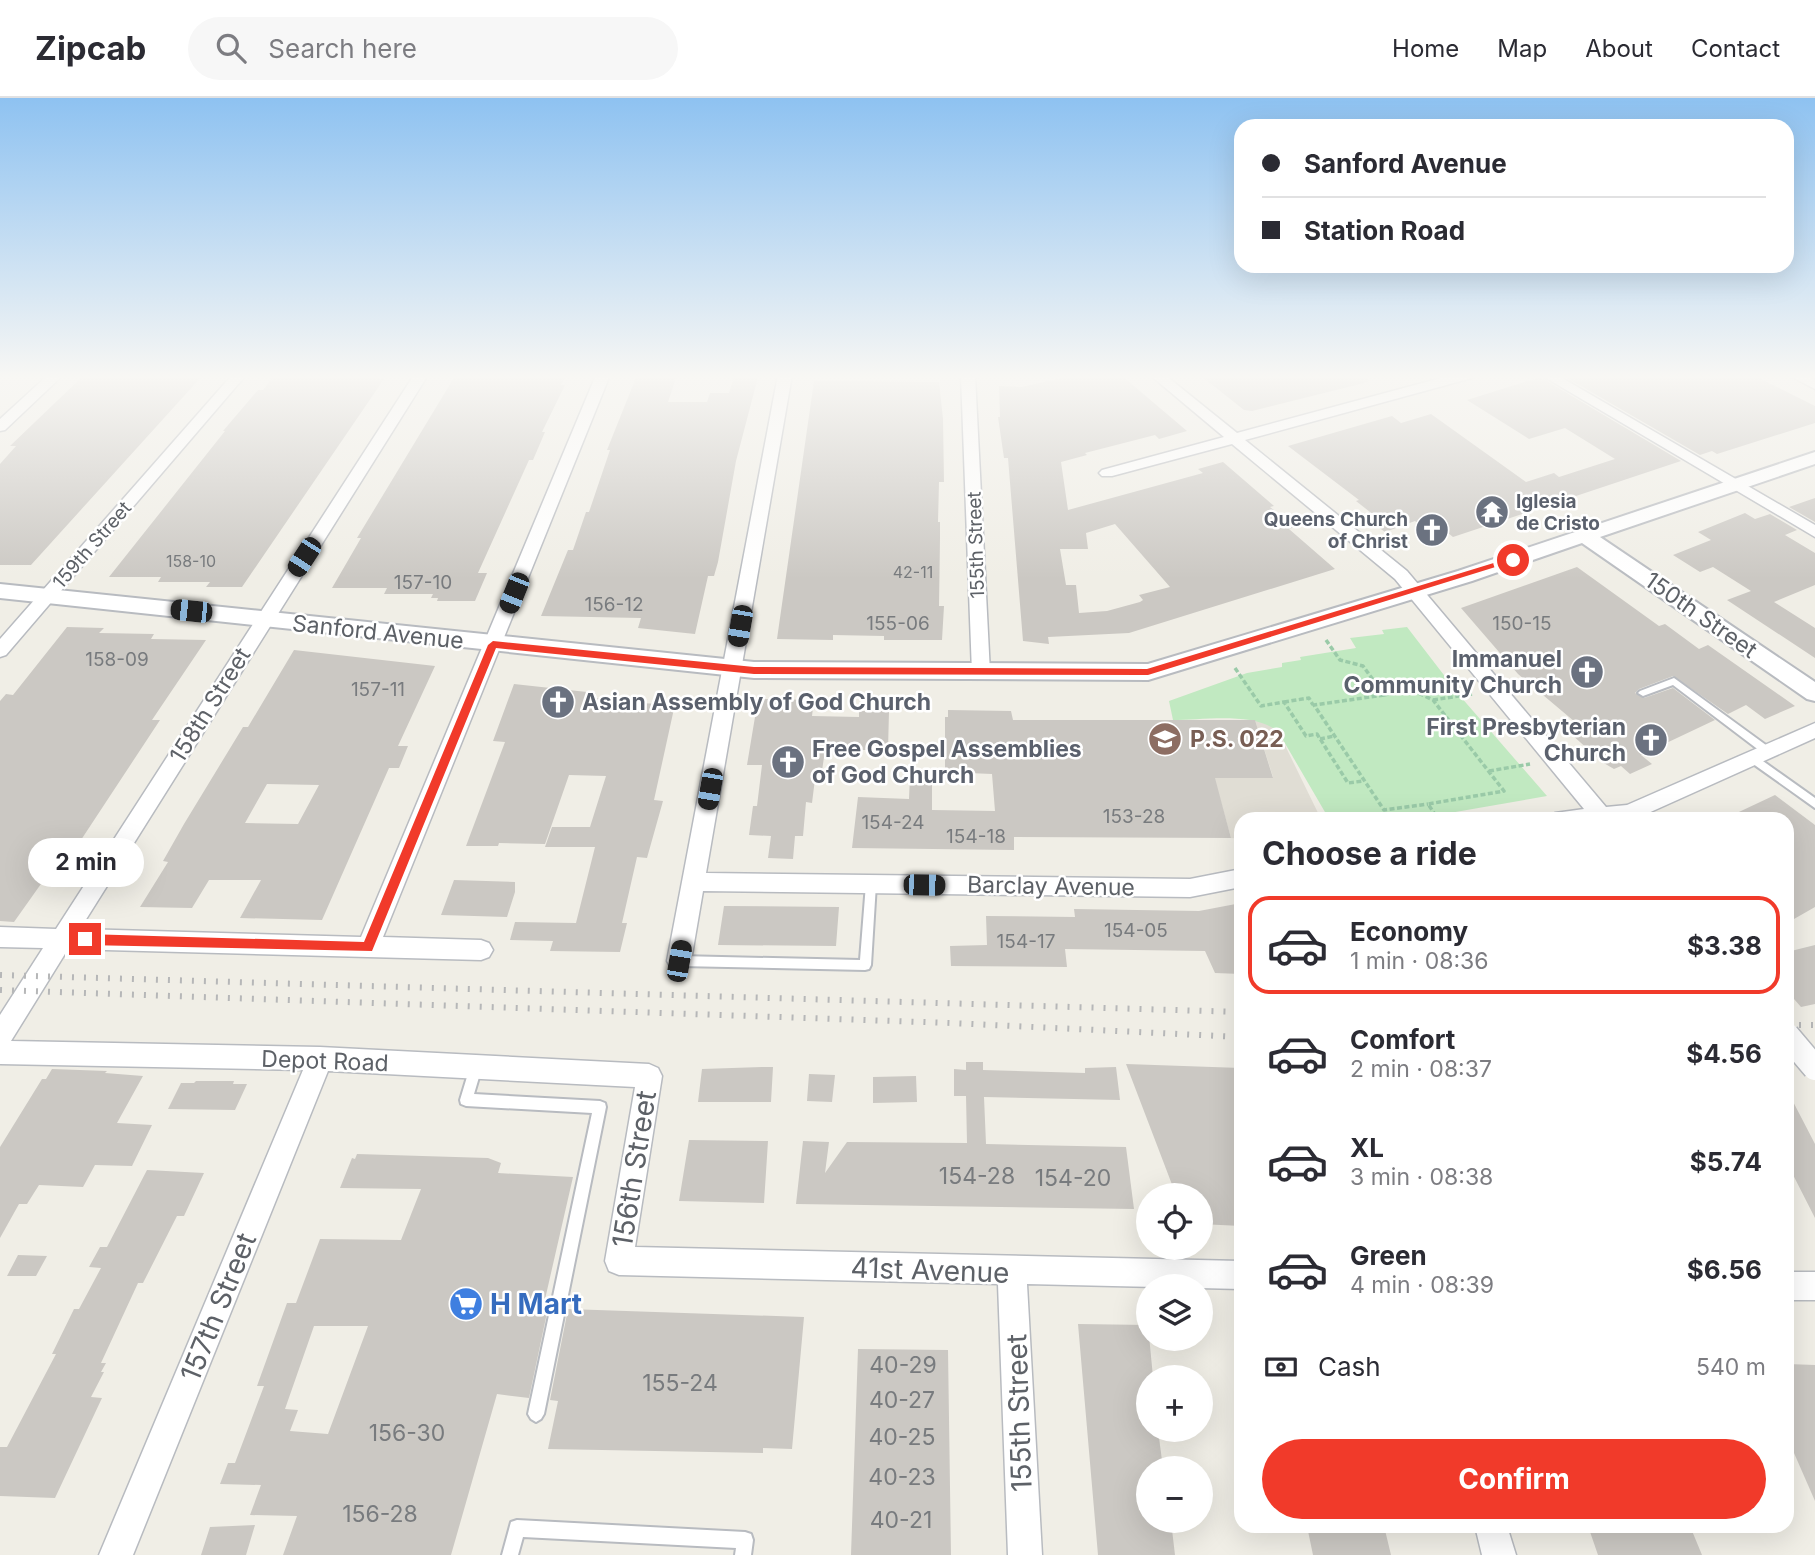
<!DOCTYPE html>
<html lang="en">
<head>
<meta charset="utf-8">
<style>
  body { margin:0; font-family:Inter,sans-serif; background:#f7f7f7; color:#2b2b33; height:100vh; display:flex; flex-direction:column; font-size:26px; white-space:nowrap }
  * { box-sizing:border-box; margin:0 }
  p { font-size:23px; color:#7c7c81 }
  .icon { flex:none; width:38px; height:38px; fill:none; stroke:currentColor; stroke-width:2; stroke-linecap:round; stroke-linejoin:round }
  .map { position:relative; flex:1; overflow:hidden }
  .sheet { position:absolute; left:1234px; top:714px; width:560px; height:721px; display:flex; flex-direction:column; background:#fff; border-radius:21px; box-shadow:0 7px 28px #0002 }
  .sheet>* { flex:none }
  .banner { position:absolute; left:1234px; top:21px; width:560px; height:154px; border-radius:21px; box-shadow:0 7px 28px #0002; display:grid; align-content:center; height:154px; padding:0 28px; background:#fff }
  .buttons { position:absolute; left:1136px; top:1085px; display:grid; gap:14px }
  .buttons a { display:grid; place-items:center; width:77px; height:77px; border-radius:50%; background:#fff; box-shadow:0 7px 28px #0002; font-size:35px }
  .end { position:absolute; width:32px; height:32px; margin:-16px; border:9px solid #f13a2a; background:#fff; box-shadow:0 0 0 4px #fff }
  .from { border-radius:50% }
  .bubble { position:absolute; height:49px; border-radius:24px; background:#fff; box-shadow:0 7px 28px #0002; font-size:23px; font-weight:700; line-height:49px; text-align:center }
  .car { position:absolute; width:21px; height:42px; margin:-21px -10px; border-radius:9px; box-shadow:0 0 5px 2px #0007; background:linear-gradient(#222 24%,#8ab4d8 0 40%,#222 0 76%,#8ab4d8 0 86%,#222 0) }
  .banner b { display:flex; align-items:center; gap:24px; height:66px; font-size:26px }
  .banner b+b { border-top:2px solid #e1e1e2 }
  .banner i { width:18px; height:18px; background:#2b2b33 }
  ul { padding:0; list-style:none }
  li { display:flex; align-items:center; gap:21px; height:98px; margin:0 14px 10px; padding:0 14px; border:4px solid transparent; border-radius:21px }
  li div { flex:1 }
  li b { display:block; font-size:26px }
  li em { font-style:normal; font-weight:700 }
  li.current { border-color:#f13a2a }
  li>.icon { width:63px; height:63px; stroke-width:1.5 }
  h2 { padding:0 28px; font-size:32px; line-height:84px }
  .pay { display:flex; align-items:center; gap:18px; height:77px; padding:0 28px; font-size:26px }
  .pay p { margin-inline-start:auto }
  .action { display:flex; gap:14px; margin-top:auto; padding:14px 28px }
  .action a { flex:1; height:80px; border-radius:42px; background:#f13a2a; color:#fff; font-size:28px; font-weight:700; line-height:80px; text-align:center }
  header { display:flex; align-items:center; gap:42px; box-sizing:border-box; height:98px; padding:0 35px; background:#fff; border-bottom:2px solid #e1e1e2 }
  header strong { font-size:33px }
  nav { display:flex; gap:38px; margin-inline-start:auto; font-size:24px }
  .search { width:490px; height:63px; background:#f7f7f7; display:flex; align-items:center; gap:18px; box-sizing:border-box; padding:0 24px; border-radius:38px; color:#7c7c81; font-size:26px }
  .map>svg:first-child { display:block }
  .education { fill:#e0ddd4 }
  .green { fill:#c1e9c1 }
  .building { fill:#cbc8c3; fill-rule:evenodd }
  .lines { fill:none; stroke-linecap:round; stroke-linejoin:round }
  .service-casing { stroke:#b8bbc0; stroke-width:4 }
  .minor-casing { stroke:#b8bbc0; stroke-width:3 }
  .tertiary-casing { stroke:#b8bbc0; stroke-width:4 }
  .path { stroke:#9acaa8; stroke-width:3.5; stroke-dasharray:5 2.5; stroke-linecap:butt }
  .service { fill:#fff; fill-rule:evenodd }
  .minor { fill:#fff; fill-rule:evenodd }
  .tertiary { fill:#fff; fill-rule:evenodd }
  .rail { stroke:#b6b7b8; stroke-width:6; stroke-dasharray:2 10; stroke-linecap:butt }
  .minor-bridge-casing { stroke:#b8bbc0; stroke-width:27; stroke-linecap:butt }
  .minor-bridge { stroke:#fff; stroke-width:24 }
  .route { fill:#f13a2a }
  .labels { text-anchor:middle; dominant-baseline:central; stroke-width:5; stroke-linejoin:round; paint-order:stroke }
  .far-number-label { font-size:16px; fill:#787b7e }
  .far-worship-label { font-size:19px; font-weight:bold; fill:#5b616d; stroke:#fff; text-anchor:start }
  .far-street-label { font-size:19px; fill:#5d6167; stroke:#fff }
  .number-label { font-size:19px; fill:#787b7e }
  .street-label { font-size:23px; fill:#5d6167; stroke:#fff }
  .worship-label { font-size:23px; font-weight:bold; fill:#5b616d; stroke:#fff; text-anchor:end }
  .education-label { font-size:23px; font-weight:bold; fill:#785e54; stroke:#fff; text-anchor:start }
  .near-number-label { font-size:23px; fill:#787b7e }
  .near-street-label { font-size:28px; fill:#5d6167; stroke:#fff }
  .near-shop-label { font-size:28px; font-weight:bold; fill:#366cbe; stroke:#fff; text-anchor:start }
</style>
</head>
<body>
<header>
<strong>Zipcab</strong>
<div class="search"><svg class="icon" aria-label="search" viewBox="0 0 24 24"><circle cx="10" cy="10" r="6"/><path d="M15 15l6 6"/></svg>Search here</div>
<nav><a>Home</a><a>Map</a><a>About</a><a>Contact</a></nav>
</header>
<div class="map">
<svg width="1815" height="1457" viewBox="0 0 1815 1457">
  <rect width="100%" height="100%" fill="#f0eee6"/>
  <path class="education" d="M1255,622L1270,626L1279,635L1321,721H1241V741L1231,740L1219,697L1191,680L1273,679Z"/>
  <path class="green" d="M1407,529L1460,598L1547,698L1415,721H1329L1279,635C1258,613 1203,622 1173,622L1169,603L1247,575L1282,569V565L1301,562L1300,559L1356,550L1350,540L1384,536L1382,532Z"/>
  <path class="building" d="M203,277L31,467H0V366L16,348H10L83,278Z
    M275,277H344L384,281L242,489H206L210,484H158L161,479H109L225,333H223L258,292H263Z
    M566,277L561,287H565L542,334H545L533,362H529L478,475H487L475,503H437L438,500H431L433,496H384L387,490H332L361,440H357L455,278Z
    M637,277H677L668,304H707L710,295H729L734,279H758L736,363L718,464L714,478H708L695,536L638,530L641,520L541,518L568,452H573L586,414H589L610,352H607Z
    M1074,277H1121L1187,333L1159,341L1155,337L1085,355L1087,357L1061,364L1068,412L1203,375L1198,371L1223,364L1274,408L1270,409L1295,429L1289,431L1335,471L1129,535L1048,539L1049,546L1023,543L1008,360H1004L998,319H1000L999,288L1022,289ZM1115,426L1170,489L1139,497L1143,502L1140,504L1107,513L1079,515L1076,487H1066L1060,451H1088L1086,435Z
    M1200,277H1368V284L1252,313L1244,312Z
    M1562,277H1753L1815,308V325L1717,356L1712,353L1700,357Z
    M1540,279L1681,363L1453,439L1433,423L1421,428L1415,423L1385,434L1362,417L1370,414L1356,403L1359,402L1288,348L1392,318L1401,325L1431,316L1526,384L1554,375L1559,379L1615,361L1565,330L1529,341L1467,302Z
    M814,283L939,284L943,321L944,384H939L938,424H940V440L939,508H944L942,542H884V538L833,537V542L777,541Z
    M1815,400V424L1789,409Z
    M1745,415L1755,421L1770,416L1797,432L1785,437L1815,455V487L1774,504L1815,530V560L1727,502L1751,493L1713,469L1700,474L1673,457L1711,442L1698,434Z
    M1577,469L1659,528L1665,526L1699,551L1708,547L1795,608L1765,621L1746,607L1728,616L1673,578L1639,591L1635,595L1644,600L1673,590L1715,622L1641,657L1652,666L1630,676L1621,668L1614,671L1602,664L1570,635L1577,631L1570,626L1575,624L1518,576L1461,510Z
    M67,529L104,530L99,535L154,536L151,541L206,542L152,622H160L79,745H70L14,824L0,823V603L6,596L13,597Z
    M294,552L435,568L398,648H408L399,670H389L322,822L240,820L261,782H209L192,810L140,809L168,764L163,763L184,726L243,629H248ZM267,686L319,687L298,726L245,725Z
    M514,586L596,595L593,600L628,601L627,605L675,606L654,702L663,703L647,760L637,759L622,825H627L620,854L550,853L553,843L510,842L515,824L576,825L595,749H545L552,729H590L606,678L569,677L545,746L499,745L498,748H466L505,644L493,643Z
    M758,601L814,602L812,618L859,619V613H889L888,652H825L822,673H816L812,705L806,704L803,738H795L793,761L768,760L771,738L749,737L753,708H757L762,667H747Z
    M948,612L1011,613L1013,622H1255L1273,680H1215L1231,740L1014,739V752L852,750L858,699L909,701L910,677L932,678V712L995,713L992,676L945,674V619H948Z
    M1775,697L1815,727V809L1787,825V721H1724Z
    M454,782L515,784V794L507,819L441,817Z
    M1241,805V876L1215,875L1205,853L1065,851L1067,869L951,868L950,848L987,847L986,818L1075,819L1074,811L1199,813Z
    M724,808L839,809L836,848L718,847Z
    M1815,847V906L1801,909L1787,893V854Z
    M966,964H983V972L1085,975V970L1116,969L1120,1002L984,999L986,1046L1126,1049L1134,1111L796,1106L803,1043L829,1044L825,1075L847,1044L967,1045L966,998H954V971L966,972Z
    M1126,966L1241,970V1128L1200,1126V1097H1176Z
    M762,969H773L771,1004H698L702,971Z
    M52,971L107,973L105,975L143,978L117,1025L152,1027L132,1068L95,1067L83,1089L39,1087L27,1106H19L0,1140V1049L42,981H46Z
    M809,976L835,977L832,1004L807,1003Z
    M916,978L917,1004L873,1005V979Z
    M196,983H234L233,986H247L235,1012L168,1011L181,985H194Z
    M1787,992L1815,1046V1120L1787,1065Z
    M689,1042L768,1043L764,1105L679,1103Z
    M357,1056L488,1060L501,1065L498,1075L573,1079L543,1210H548L529,1300L497,1296L451,1457H283L297,1418L250,1417L261,1387L220,1386L228,1365H235L264,1288H257L287,1205H296L320,1141L401,1142L421,1091L340,1090L352,1060L355,1061ZM314,1228H368L328,1336L290,1333L298,1312L285,1311Z
    M147,1072L204,1075L184,1118H177L143,1185H138L101,1265H106L101,1274H104L91,1299L102,1300L55,1400L0,1398V1349H7L56,1256H52L74,1211H79L101,1170L89,1169L100,1149H107Z
    M18,1157L47,1158L36,1178H7Z
    M568,1211L804,1219L792,1351L763,1350V1355L548,1351L558,1303L550,1302Z
    M1078,1226L1148,1227L1153,1279H1148V1332H1158L1163,1370H1148V1423H1171L1175,1457H1098Z
    M858,1251L948,1252L951,1457H851Z
    M1787,1266L1815,1267V1403L1787,1339Z
    M255,1427L246,1457H201L210,1429Z
    M1588,1428H1690L1702,1457H1598Z
    M1385,1432L1391,1457H1313L1308,1433Z"/>
  <g class="lines">
    <g class="service-casing">
      <path id="service" d="M1674,580L1770,650L1772,653L1770,656H1764L1673,587L1643,598L1638,595L1640,593Z
        M1753,656L1815,700V710L1749,663L1748,660L1749,657Z
        M871,781L875,783L876,786L871,867L869,871L865,872L679,868L675,867L673,863L675,859L679,858L860,862L866,786L867,783Z
        M476,963L480,965L482,969L474,996L600,1003L605,1005L606,1009L544,1316L541,1321L536,1324L531,1321L528,1316L592,1015L466,1008L461,1006L460,1002L470,969L472,965Z
        M517,1422L745,1434L751,1436L753,1442L751,1457H735L736,1450L523,1439L518,1457H502L511,1424Z"/>
    </g>
    <g class="minor-casing">
      <path id="minor" d="M48,277H63L5,332L0,333V321Z
        M232,277H246L6,557L0,559V541Z
        M414,277H428L80,831L361,839L596,277H610L383,839L481,842L489,845L493,852L489,859L481,862L68,851L11,943L320,949L649,966L658,970L662,978L635,1149L1241,1163V1191L1027,1186L1042,1457H1008L998,1186L619,1177L609,1173L605,1163L635,989L328,973L133,1457H99L303,972L0,966V917L43,850L0,849V829L56,831Z
        M778,277H792L706,775L1190,781L1241,771V789L1190,799L703,793L691,863L687,870L679,873L671,870L667,863Z
        M961,277H975L990,575L988,580H974L972,575Z
        M1150,277H1165L1237,335L1452,277H1474L1472,280L1245,342L1407,473L1606,709L1627,707L1815,625V640L1635,721H1552L1555,715L1584,711L1395,481L1232,346L1112,378H1102L1099,375L1102,372L1224,339Z
        M1541,277H1557L1815,427V439Z
        M1788,277H1805L1815,282V291Z
        M1787,1174H1815V1202H1787Z
        M1475,1428H1507L1516,1457H1482Z"/>
    </g>
    <g class="tertiary-casing">
      <path id="tertiary" d="M1815,354V366L1600,439L1815,584V603L1807,601L1582,445L1472,483L1148,582L754,580L0,500V486L754,564L1148,566L1458,473Z"/>
    </g>
    <path class="path" d="M1326,542L1340,562L1363,568L1384,597L1412,592L1433,602L1504,693L1428,706L1438,721
      M1235,570L1261,608L1284,604L1306,638L1317,636L1348,685L1363,683
      M1384,597L1314,607L1384,712L1428,706
      M1433,602L1472,596
      M1284,604L1309,600L1313,607
      M1320,641L1334,638
      M1489,673L1530,666"/>
    <use href="#service" class="service"/>
    <use href="#minor" class="minor"/>
    <use href="#tertiary" class="tertiary"/>
    <path class="rail" d="M0,877L1241,914
      M0,892L951,925L1241,939
      M1787,927H1815
      M1787,961L1815,962"/>
    <g class="minor-bridge-casing">
      <path id="minor-bridge" d="M1787,937L1815,970"/>
    </g>
    <use href="#minor-bridge" class="minor-bridge"/>
  </g>
  <linearGradient id="sky" x2="0" y2="1"><stop stop-color="#8ec2f1"/><stop offset="0.58" stop-color="#f8f7f4"/><stop offset="1" stop-color="#f8f7f4" stop-opacity="0"/></linearGradient>
  <rect width="1815" height="481" fill="url(#sky)"/>
  <path class="route" d="M1510,460L1518,462L1148,577L754,576L496,550L372,853L85,847L79,841L85,836L364,844L488,547L493,543L754,569L1147,571Z"/>
  <defs>
    <g id="temple-disc" transform="scale(1.75)"><circle r="9.5" fill="#6b7280" stroke="#fff"/><path d="M0-6L5-2H3V0L6.5 2.5H4V6H1.5V3h-3V6H-4V2.5H-6.5L-3 0V-2H-5Z" fill="#fff"/></g>
    <g id="church-disc" transform="scale(1.75)"><circle r="9.5" fill="#6b7280" stroke="#fff"/><path d="M-1.2-6h2.4v3.5h3.3v2.4h-3.3V6h-2.4V-.1h-3.3v-2.4h3.3Z" fill="#fff"/></g>
    <g id="school-disc" transform="scale(1.75)"><circle r="9.5" fill="#8d6e63" stroke="#fff"/><path d="M0-5L7-2L0 1L-7-2ZM-4 1L0 2.5L4 1V4Q0 6-4 4Z" fill="#fff"/></g>
    <g id="supermarket-disc" transform="scale(1.75)"><circle r="9.5" fill="#3f7fe0" stroke="#fff"/><path d="M-6-5.5h2.5l.6 2H6L4.5 2H-2.5L-4.4-4H-6ZM-1.5 3.2a1.3 1.3 0 1 0 .1 0ZM3 3.2a1.3 1.3 0 1 0 .1 0Z" fill="#fff"/></g>
  </defs>
  <g fill-rule="evenodd">
    <use href="#temple-disc" x="1492" y="414"/>
    <use href="#church-disc" x="1432" y="432"/>
    <use href="#church-disc" x="1587" y="574"/>
    <use href="#church-disc" x="558" y="604"/>
    <use href="#school-disc" x="1165" y="641"/>
    <use href="#church-disc" x="1651" y="642"/>
    <use href="#church-disc" x="788" y="664"/>
    <use href="#supermarket-disc" x="466" y="1206"/>
  </g>
  <g class="labels">
    <g class="far-number-label">
      <text x="191" y="463">158-10</text>
      <text x="913" y="474">42-11</text>
    </g>
    <g class="far-worship-label">
      <text x="1516" y="403">Iglesia<tspan x="1516" dy="22">de Cristo</tspan></text>
      <text x="1408" y="421" text-anchor="end">Queens Church<tspan x="1408" dy="22">of Christ</tspan></text>
    </g>
    <g class="far-street-label">
      <text transform="translate(92 447) rotate(-49)">159th Street</text>
      <text transform="translate(976 447) rotate(-92)">155th Street</text>
    </g>
    <g class="number-label">
      <text x="423" y="484">157-10</text>
      <text x="614" y="506">156-12</text>
      <text x="898" y="525">155-06</text>
      <text x="1522" y="525">150-15</text>
      <text x="117" y="561">158-09</text>
      <text x="378" y="591">157-11</text>
      <text x="1134" y="718">153-28</text>
      <text x="893" y="724">154-24</text>
      <text x="976" y="738">154-18</text>
      <text x="1136" y="832">154-05</text>
      <text x="1026" y="843">154-17</text>
    </g>
    <g class="street-label">
      <text transform="translate(1701 517) rotate(35)">150th Street</text>
      <text transform="translate(378 534) rotate(6)">Sanford Avenue</text>
      <text transform="translate(210 607) rotate(-58)">158th Street</text>
      <text transform="translate(1051 788) rotate(1)">Barclay Avenue</text>
      <text transform="translate(325 963) rotate(2)">Depot Road</text>
    </g>
    <g class="worship-label">
      <text x="1562" y="561">Immanuel<tspan x="1562" dy="26">Community Church</tspan></text>
      <text x="582" y="604" text-anchor="start">Asian Assembly of God Church</text>
      <text x="1626" y="629">First Presbyterian<tspan x="1626" dy="26">Church</tspan></text>
      <text x="812" y="651" text-anchor="start">Free Gospel Assemblies<tspan x="812" dy="26">of God Church</tspan></text>
    </g>
    <g class="education-label">
      <text x="1190" y="641">P.S. 022</text>
    </g>
    <g class="near-number-label">
      <text x="977" y="1078">154-28</text>
      <text x="1073" y="1080">154-20</text>
      <text x="903" y="1267">40-29</text>
      <text x="680" y="1285">155-24</text>
      <text x="902" y="1302">40-27</text>
      <text x="407" y="1335">156-30</text>
      <text x="902" y="1339">40-25</text>
      <text x="902" y="1379">40-23</text>
      <text x="380" y="1416">156-28</text>
      <text x="901" y="1422">40-21</text>
    </g>
    <g class="near-street-label">
      <text transform="translate(634 1071) rotate(-81)">156th Street</text>
      <text transform="translate(930 1172) rotate(2)">41st Avenue</text>
      <text transform="translate(218 1209) rotate(-68)">157th Street</text>
      <text transform="translate(1019 1315) rotate(-92)">155th Street</text>
    </g>
    <g class="near-shop-label">
      <text x="490" y="1206">H Mart</text>
    </g>
  </g>
</svg>
<div class="buttons">
<a><svg class="icon" aria-label="locate" viewBox="0 0 24 24"><circle cx="12" cy="12" r="6"/><path d="M12 2v4M12 18v4M2 12h4M18 12h4"/></svg></a>
<a><svg class="icon" aria-label="layers" viewBox="0 0 24 24"><path d="M12 4l9 5-9 5-9-5zM3 14l9 5 9-5"/></svg></a>
<a>+</a>
<a>−</a>
</div>
<i class="end from" style="left:1513px;top:462px"></i>
<i class="end" style="left:85px;top:841px"></i>
<div class="bubble" style="left:28px;top:740px;width:116px">2 min</div>
<i class="car" style="left:304px;top:459px;rotate:213deg"></i>
<i class="car" style="left:514px;top:495px;rotate:202deg"></i>
<i class="car" style="left:191px;top:513px;rotate:276deg"></i>
<i class="car" style="left:740px;top:528px;rotate:190deg"></i>
<i class="car" style="left:710px;top:691px;rotate:190deg"></i>
<i class="car" style="left:924px;top:787px;rotate:91deg"></i>
<i class="car" style="left:679px;top:863px;rotate:10deg"></i>
<div class="banner">
<b><i class="from"></i>Sanford Avenue</b>
<b><i></i>Station Road</b>
</div>
<section class="sheet">
<h2>Choose a ride</h2>
<ul>
<li class="current"><svg class="icon" aria-label="car" viewBox="0 0 24 24"><path d="M5 17H2v-5l4-1 3-4h7l3 4 3 1v5h-3M9 17h6M6 11h13"/><circle cx="7" cy="17" r="2"/><circle cx="17" cy="17" r="2"/></svg><div><b>Economy</b><p>1 min · 08:36</p></div><em>$3.38</em></li>
<li><svg class="icon" aria-label="car" viewBox="0 0 24 24"><path d="M5 17H2v-5l4-1 3-4h7l3 4 3 1v5h-3M9 17h6M6 11h13"/><circle cx="7" cy="17" r="2"/><circle cx="17" cy="17" r="2"/></svg><div><b>Comfort</b><p>2 min · 08:37</p></div><em>$4.56</em></li>
<li><svg class="icon" aria-label="car" viewBox="0 0 24 24"><path d="M5 17H2v-5l4-1 3-4h7l3 4 3 1v5h-3M9 17h6M6 11h13"/><circle cx="7" cy="17" r="2"/><circle cx="17" cy="17" r="2"/></svg><div><b>XL</b><p>3 min · 08:38</p></div><em>$5.74</em></li>
<li><svg class="icon" aria-label="car" viewBox="0 0 24 24"><path d="M5 17H2v-5l4-1 3-4h7l3 4 3 1v5h-3M9 17h6M6 11h13"/><circle cx="7" cy="17" r="2"/><circle cx="17" cy="17" r="2"/></svg><div><b>Green</b><p>4 min · 08:39</p></div><em>$6.56</em></li>
</ul>
<div class="pay"><svg class="icon" aria-label="cash" viewBox="0 0 24 24"><path d="M3 7h18v10H3z"/><circle cx="12" cy="12" r="2"/></svg>Cash<p>540 m</p></div>
<div class="action"><a>Confirm</a></div>
</section>
</div>
</body>
</html>
